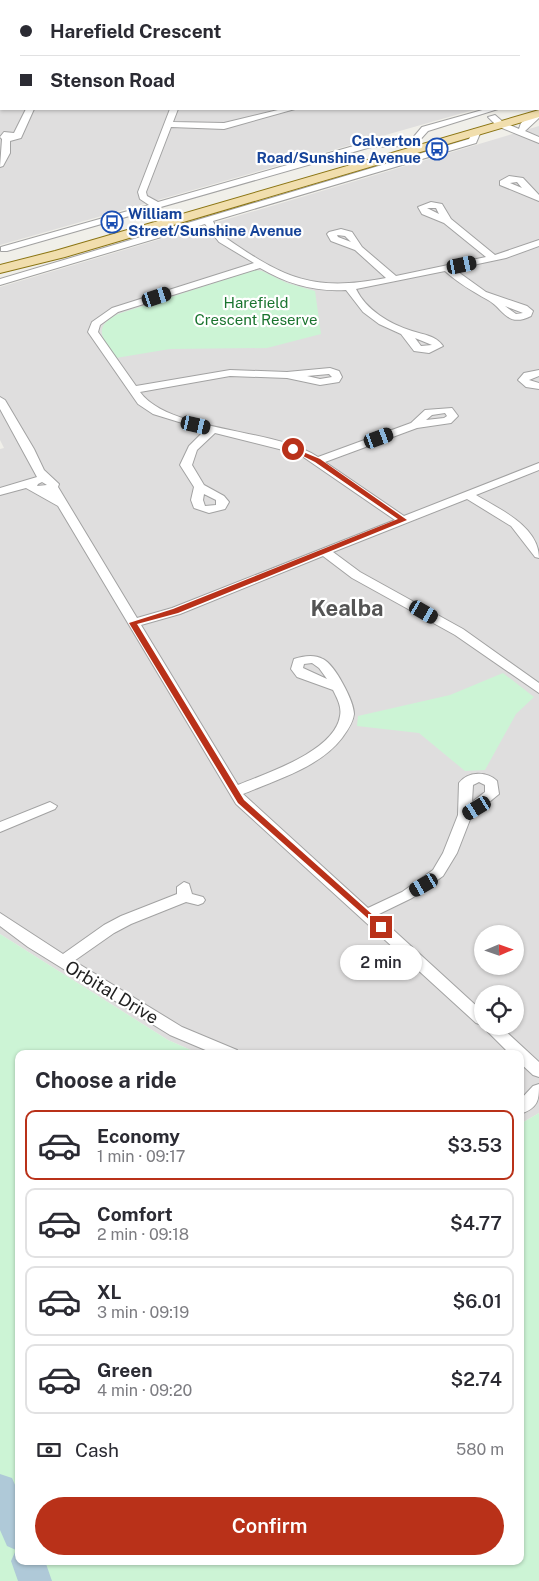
<!DOCTYPE html>
<html lang="en">
<head>
<meta charset="utf-8">
<style>
  body { margin:0; font-family:"Public Sans",sans-serif; background:#f7f7f7; color:#2b2b33; height:100vh; display:flex; flex-direction:column; font-size:19px; white-space:nowrap }
  * { box-sizing:border-box; margin:0 }
  p { font-size:16px; color:#7c7c81 }
  .icon { flex:none; width:28px; height:28px; fill:none; stroke:currentColor; stroke-width:2; stroke-linecap:round; stroke-linejoin:round }
  .map { position:relative; flex:1; overflow:hidden }
  .side { position:absolute; left:15px; top:1050px; width:509px; height:515px; display:flex; flex-direction:column; background:#fff; border-radius:10px; box-shadow:0 1px 4px #0004 }
  .side>* { flex:none }
  .hud { position:absolute; left:0px; top:0px; width:540px; height:110px; box-shadow:0 1px 4px #0004; display:grid; align-content:center; height:110px; padding:0 20px; background:#fff }
  .needle { width:32px; rotate:88deg }
  .fabs { position:absolute; left:474px; top:925px; display:grid; gap:10px }
  .fabs a { display:grid; place-items:center; width:50px; height:50px; border-radius:50%; background:#fff; box-shadow:0 1px 4px #0004; font-size:25px }
  .end { position:absolute; width:22px; height:22px; margin:-11px; border:6px solid #b93119; background:#fff; box-shadow:0 0 0 2px #fff }
  .from { border-radius:50% }
  .bubble { position:absolute; height:35px; border-radius:18px; background:#fff; box-shadow:0 1px 4px #0004; font-size:16px; font-weight:600; line-height:35px; text-align:center }
  .car { position:absolute; width:15px; height:30px; margin:-15px -8px; border-radius:6px; box-shadow:0 0 4px 1px #0007; background:linear-gradient(#222 24%,#8ab4d8 0 40%,#222 0 76%,#8ab4d8 0 86%,#222 0) }
  .hud b { display:flex; align-items:center; gap:18px; height:48px; font-size:19px }
  .hud b+b { border-top:1px solid #e1e1e2 }
  .hud i { width:12px; height:12px; background:#2b2b33 }
  ul { padding:0; list-style:none }
  li { display:flex; align-items:center; gap:15px; height:70px; margin:0 10px 8px; padding:0 10px; border:2px solid #e1e1e2; border-radius:10px }
  li div { flex:1 }
  li b { display:block; font-size:19px }
  li em { font-style:normal; font-weight:600 }
  li.on { border-color:#b93119 }
  li>.icon { width:45px; height:45px; stroke-width:1.5 }
  h2 { padding:0 20px; font-size:22px; line-height:60px }
  .pay { display:flex; align-items:center; gap:12px; height:55px; padding:0 20px; font-size:19px }
  .pay p { margin-inline-start:auto }
  .button { display:flex; gap:10px; margin-top:auto; padding:10px 20px }
  .button a { flex:1; height:58px; border-radius:30px; background:#b93119; color:#fff; font-size:20px; font-weight:600; line-height:58px; text-align:center }
  .map>svg:first-child { display:block }
  .residential { fill:#dfdede; fill-rule:evenodd }
  .park { fill:#ccf4d5 }
  .lines { fill:none; stroke-linecap:round; stroke-linejoin:round }
  .river { fill:#afc9d8; fill-rule:evenodd }
  .minor-casing { stroke:#a2a2a2; stroke-width:2 }
  .major-casing { stroke:#8b7513; stroke-width:2 }
  .minor { fill:#fff; fill-rule:evenodd }
  .major { fill:#f1dead; fill-rule:evenodd }
  .route { fill:#b93119 }
  .labels { text-anchor:middle; dominant-baseline:central; stroke-width:4.5; stroke-linejoin:round; paint-order:stroke }
  .far-transit-label { font-size:15px; font-weight:bold; fill:#164399; stroke:#fff; text-anchor:end }
  .far-park-label { font-size:15px; fill:#1a742f; stroke:#fff }
  .street-label { font-size:18px; fill:#212121; stroke:#fff }
  .district-label { font-size:22px; font-weight:bold; fill:#545454; stroke:#fff }
</style>
</head>
<body>
<div class="map">
<svg width="539" height="1581" viewBox="0 0 539 1581">
  <rect width="100%" height="100%" fill="#f0efe9"/>
  <path class="residential" d="M0,0H539V91V1H1V109H477L0,245Z
    M539,126V1113L520,1124V1054H200L168,1040L0,934V449L4,448L0,440V287ZM482,934H515V966H482ZM482,994H515V1026H482Z"/>
  <path class="park" d="M255,270L262,271L287,283L315,291L321,334L267,348L170,349L116,358C103,338 91,328 118,314Z
    M503,673L534,697L516,714L485,770L465,771L419,733L357,726L358,716L450,695Z
    M0,934L168,1040L200,1054H19V1561H520V1124L539,1113V1581H0Z"/>
  <g class="lines">
    <path class="river" d="M0,1474L12,1478L19,1494V1561H45L52,1581H18L11,1561L16,1550L7,1546L0,1530Z"/>
    <g class="minor-casing">
      <path id="minor" d="M213,0H221V1H214Z
        M338,0H346V1H339Z
        M447,0H455V1H448Z
        M0,4H1V8H0Z
        M0,43H1V47H0Z
        M0,85H1V89H0Z
        M26,109H34L21,138L10,141V153L3,166L0,167L2,139L0,137L4,132L14,133Z
        M170,109H178L173,122L224,123L282,109H295L224,129L171,127L146,192L147,196L158,202L371,141L404,140L408,143L404,146L371,147L7,251H1V247L149,205L140,199L138,192Z
        M486,109H498L428,131L418,142L411,140L422,127Z
        M536,112H539V118L525,131L539,137V143L497,126L488,117L495,115L503,122L519,129L521,123Z
        M474,129L481,131L476,143L213,221L217,230L226,238C285,279 314,292 386,278L355,250L331,241L327,234L329,232L341,229L352,232L362,247L396,276L486,257L444,223L422,214L418,207L431,202L442,204L451,219L495,255L539,240V246L506,258L454,269L486,292L527,306L533,311L531,316C507,328 504,309 488,300C472,291 458,283 445,271L356,289C366,310 390,324 412,331C424,335 435,335 443,346L429,353L414,351L401,334L379,324L363,312L346,290C315,292 287,284 260,268L118,312L100,325L98,332L136,386L230,370L287,372L330,368L339,371L342,377L339,382L320,385L287,378L230,376L140,392C169,432 274,428 318,457L411,423L425,410L452,408L458,416L451,423L417,428L325,462L404,516L539,463V470L476,495C499,509 539,526 539,558L535,557L511,526L467,499L333,552L360,572L463,629L539,683V693L455,635L352,578L323,556L180,614L141,625L238,785C267,773 335,751 340,716C342,707 337,698 333,690L297,677L291,669L294,659C303,656 314,654 323,659C335,665 354,701 354,714C353,723 347,731 342,738C320,767 276,780 243,794L368,908L402,892L433,870L443,853L458,815L459,783C468,771 487,771 497,781L499,794L471,817L457,853L443,876L412,898L377,915L482,1011V1025L476,1023L236,804L58,506L26,488L0,495V488L37,477L0,409V397L5,400L34,449L44,470L59,484L58,487L137,618L172,608L395,520L299,454L215,433L197,450L192,465L204,485L224,496L229,502L225,509L209,513L194,508L191,500L194,487L180,465L189,446L205,430L153,414L138,404L88,332L92,322L112,308L254,263L219,242L205,224L0,285V279L469,139ZM427,208H436L439,214ZM337,235L345,236L351,242L338,237ZM505,306L523,313L516,314ZM415,338L432,345L421,346ZM329,374L332,377L320,379L307,376ZM445,413L447,416L444,418L426,420L432,415ZM42,482L47,485L37,486L38,484ZM204,494L216,500V505L205,506L203,500ZM312,663L319,668L327,679L303,668L304,664ZM479,782L485,785V792L472,802L473,785Z
        M509,176L523,178L539,195V201L500,185V181ZM517,182L522,188L510,183Z
        M539,370V376L529,380L539,383V389L526,387L518,380L524,373Z
        M50,802L57,806L55,809L0,832V822Z
        M184,882L189,884L192,894L203,897L205,900L203,903L198,905L186,902L131,924L114,933L74,961L182,1027L237,1050L239,1054H215L170,1035L28,947L0,926V913L63,954L104,925L121,916L177,894V887Z
        M482,1026H500L539,1062V1077L533,1075L520,1063V1054H510Z
        M539,1084C539,1101 538,1108 520,1114V1100L533,1086Z"/>
    </g>
    <g class="major-casing">
      <path id="major" d="M539,110V117L65,257L0,273V265L55,251Z"/>
    </g>
    <use href="#minor" class="minor"/>
    <use href="#major" class="major"/>
  </g>
  <path class="route" d="M291,447L320,459L407,520L178,613L137,624L244,800L384,925V929L381,930L238,803L129,623L173,609L398,519L315,462L291,450Z"/>
  <defs>
    <g id="bus-ring" transform="scale(1.125)"><circle r="9.5" fill="#fff" stroke="#1a4fb4" stroke-width="1.5"/><path d="M-5-6H5V4H4V6H2V4H-2V6H-4V4H-5ZM-3.5-4V0h7V-4ZM-3.5 1.2v1.5H-2V1.2ZM2 1.2v1.5H3.5V1.2Z" fill="#1a4fb4"/></g>
  </defs>
  <g fill-rule="evenodd">
    <use href="#bus-ring" x="437" y="149"/>
    <use href="#bus-ring" x="112" y="222"/>
  </g>
  <g class="labels">
    <g class="far-transit-label">
      <text x="421" y="140">Calverton<tspan x="421" dy="17">Road/Sunshine Avenue</tspan></text>
      <text x="128" y="213" text-anchor="start">William<tspan x="128" dy="17">Street/Sunshine Avenue</tspan></text>
    </g>
    <g class="far-park-label">
      <text x="256" y="302">Harefield<tspan x="256" dy="17">Crescent Reserve</tspan></text>
    </g>
    <g class="street-label">
      <text transform="translate(112 992) rotate(31)">Orbital Drive</text>
    </g>
    <g class="district-label">
      <text x="347" y="608">Kealba</text>
    </g>
  </g>
</svg>
<div class="fabs">
<a><svg class="needle" viewBox="-14 -14 28 28"><path d="M0-13l5 13h-10z" fill="#e53935"/><path d="M0 13l5-13h-10z" fill="#7c7c81"/></svg></a>
<a><svg class="icon" aria-label="locate" viewBox="0 0 24 24"><circle cx="12" cy="12" r="6"/><path d="M12 2v4M12 18v4M2 12h4M18 12h4"/></svg></a>
</div>
<i class="end from" style="left:293px;top:449px"></i>
<i class="end" style="left:381px;top:927px"></i>
<div class="bubble" style="left:340px;top:945px;width:82px">2 min</div>
<i class="car" style="left:462px;top:265px;rotate:78deg"></i>
<i class="car" style="left:157px;top:297px;rotate:72deg"></i>
<i class="car" style="left:196px;top:425px;rotate:103deg"></i>
<i class="car" style="left:379px;top:438px;rotate:70deg"></i>
<i class="car" style="left:424px;top:612px;rotate:120deg"></i>
<i class="car" style="left:477px;top:808px;rotate:239deg"></i>
<i class="car" style="left:424px;top:885px;rotate:240deg"></i>
<div class="hud">
<b><i class="from"></i>Harefield Crescent</b>
<b><i></i>Stenson Road</b>
</div>
<section class="side">
<h2>Choose a ride</h2>
<ul>
<li class="on"><svg class="icon" aria-label="car" viewBox="0 0 24 24"><path d="M5 17H2v-5l4-1 3-4h7l3 4 3 1v5h-3M9 17h6M6 11h13"/><circle cx="7" cy="17" r="2"/><circle cx="17" cy="17" r="2"/></svg><div><b>Economy</b><p>1 min · 09:17</p></div><em>$3.53</em></li>
<li><svg class="icon" aria-label="car" viewBox="0 0 24 24"><path d="M5 17H2v-5l4-1 3-4h7l3 4 3 1v5h-3M9 17h6M6 11h13"/><circle cx="7" cy="17" r="2"/><circle cx="17" cy="17" r="2"/></svg><div><b>Comfort</b><p>2 min · 09:18</p></div><em>$4.77</em></li>
<li><svg class="icon" aria-label="car" viewBox="0 0 24 24"><path d="M5 17H2v-5l4-1 3-4h7l3 4 3 1v5h-3M9 17h6M6 11h13"/><circle cx="7" cy="17" r="2"/><circle cx="17" cy="17" r="2"/></svg><div><b>XL</b><p>3 min · 09:19</p></div><em>$6.01</em></li>
<li><svg class="icon" aria-label="car" viewBox="0 0 24 24"><path d="M5 17H2v-5l4-1 3-4h7l3 4 3 1v5h-3M9 17h6M6 11h13"/><circle cx="7" cy="17" r="2"/><circle cx="17" cy="17" r="2"/></svg><div><b>Green</b><p>4 min · 09:20</p></div><em>$2.74</em></li>
</ul>
<div class="pay"><svg class="icon" aria-label="cash" viewBox="0 0 24 24"><path d="M3 7h18v10H3z"/><circle cx="12" cy="12" r="2"/></svg>Cash<p>580 m</p></div>
<div class="button"><a>Confirm</a></div>
</section>
</div>
</body>
</html>
